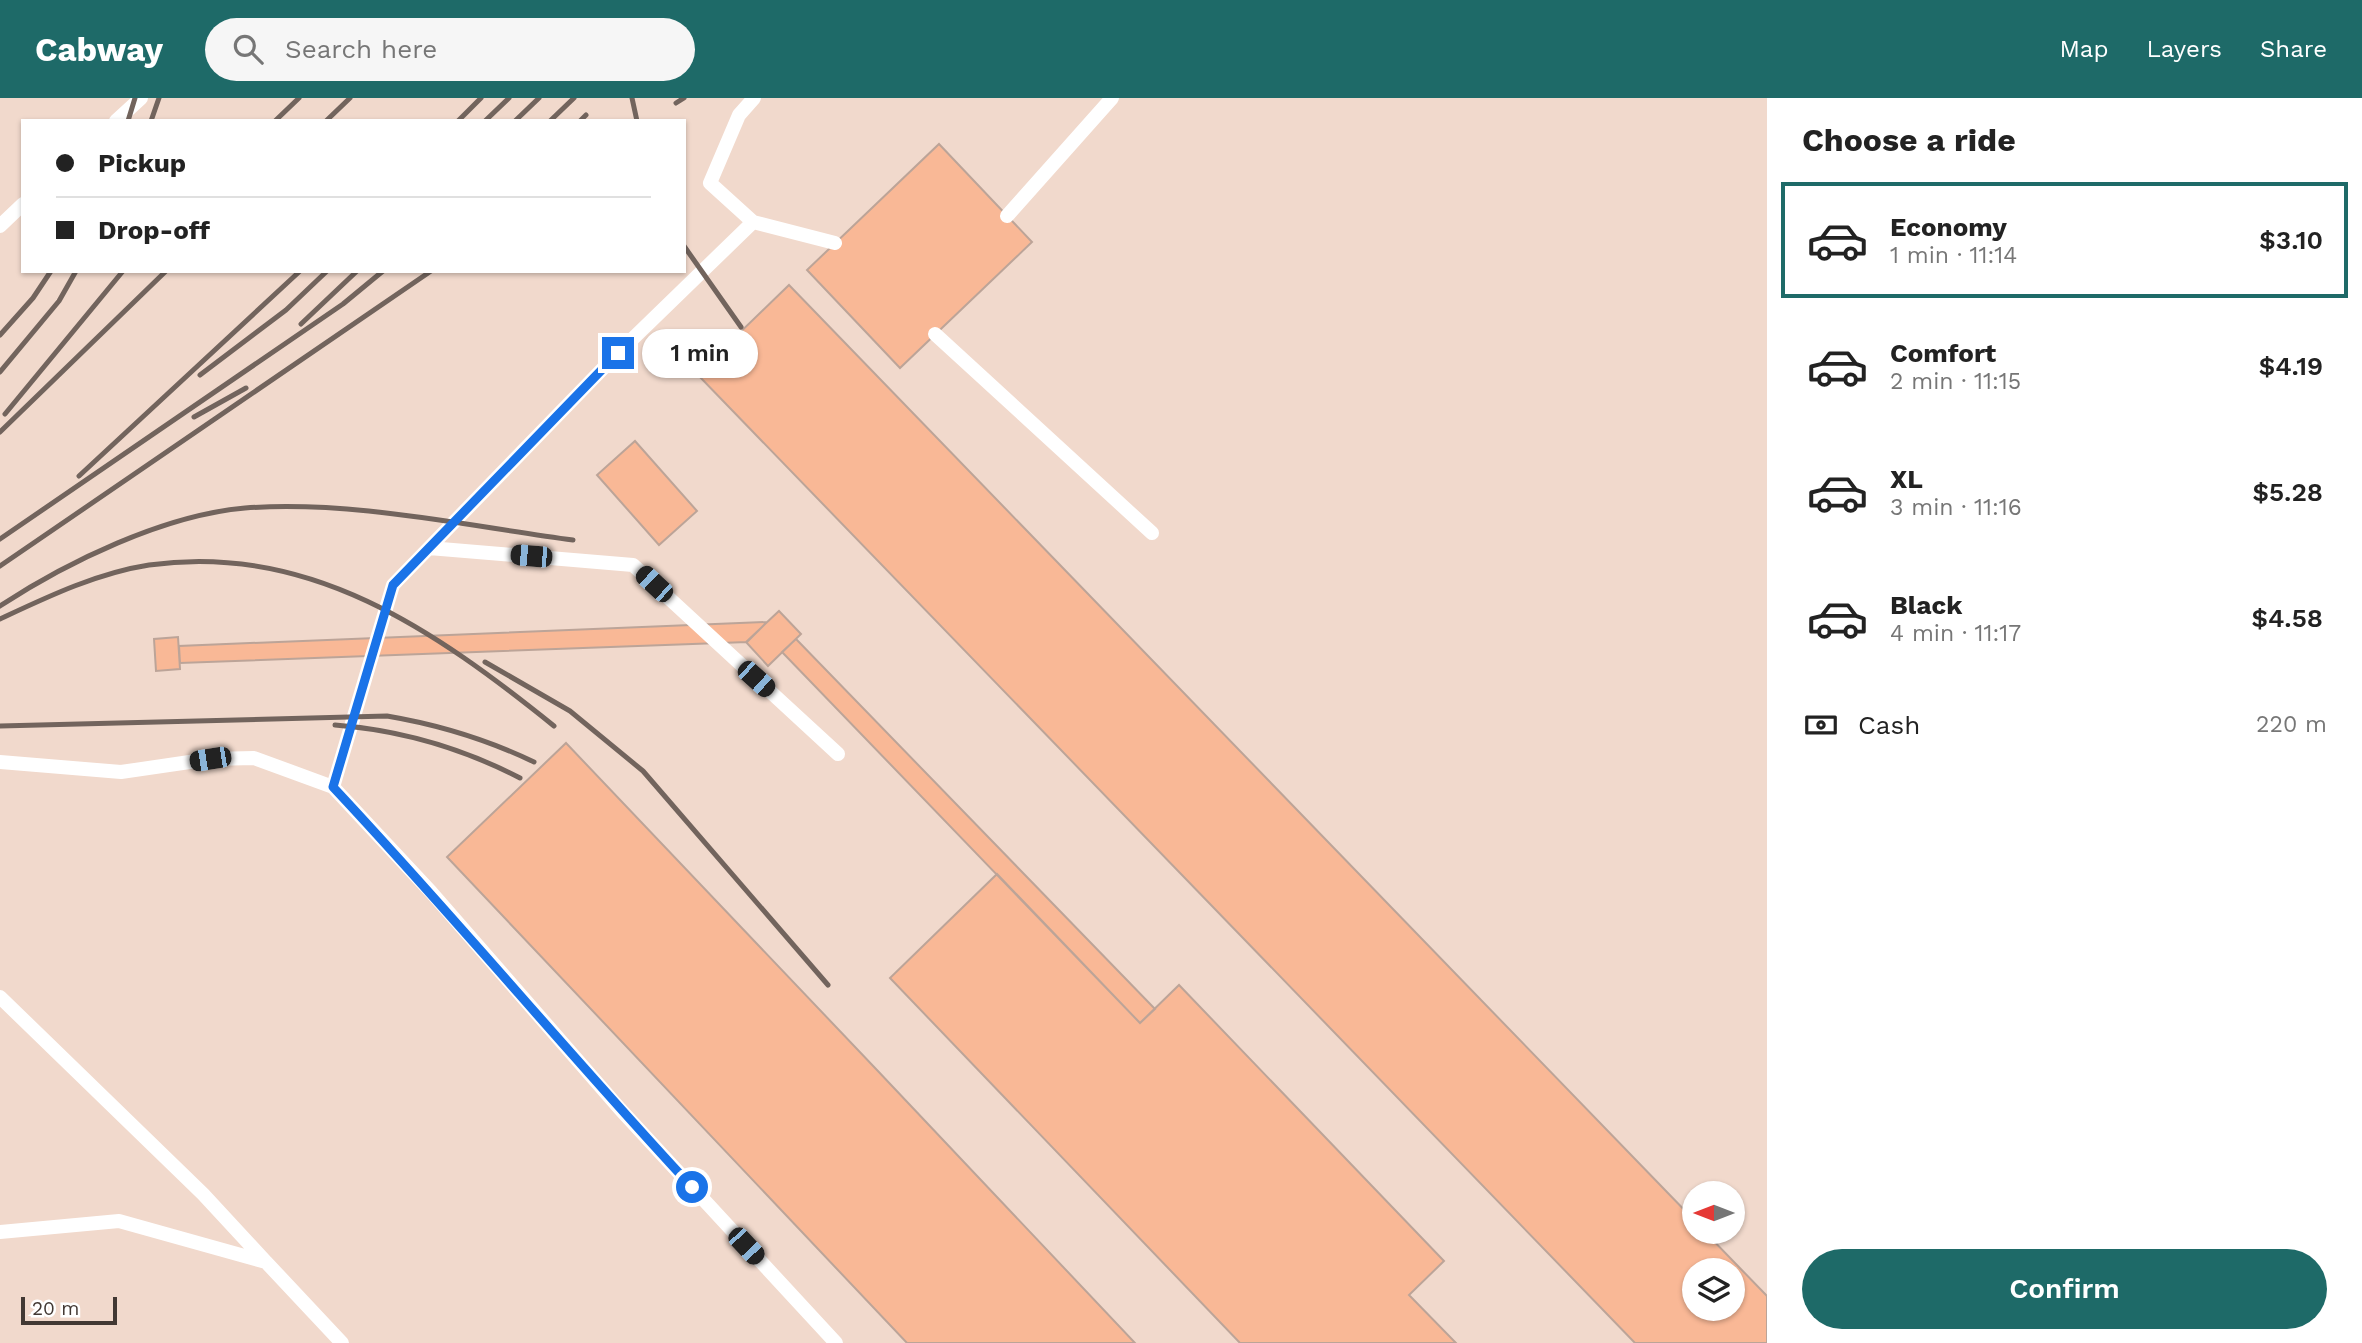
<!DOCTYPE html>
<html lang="en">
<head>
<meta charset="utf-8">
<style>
  body { margin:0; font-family:"Work Sans",sans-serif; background:#f6f6f6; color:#222; height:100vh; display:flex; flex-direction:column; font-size:26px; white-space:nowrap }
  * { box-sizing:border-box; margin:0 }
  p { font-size:23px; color:#767676 }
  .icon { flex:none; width:38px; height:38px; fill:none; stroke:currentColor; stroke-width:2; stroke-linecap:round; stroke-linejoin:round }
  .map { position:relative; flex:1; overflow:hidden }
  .drawer { display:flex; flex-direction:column; background:#fff; width:595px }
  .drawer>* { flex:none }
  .hud { position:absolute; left:21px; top:21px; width:665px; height:154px; border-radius:0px; box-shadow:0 2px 5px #0004; display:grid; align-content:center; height:154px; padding:0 35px; background:#fff }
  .needle { width:46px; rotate:270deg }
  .controls { position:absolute; left:1682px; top:1083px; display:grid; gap:14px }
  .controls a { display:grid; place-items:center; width:63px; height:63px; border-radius:50%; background:#fff; box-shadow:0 2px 5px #0004; font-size:35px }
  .scale { position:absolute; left:21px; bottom:18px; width:96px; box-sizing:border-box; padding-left:7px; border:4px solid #423833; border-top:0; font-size:19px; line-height:24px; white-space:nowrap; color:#423833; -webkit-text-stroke:5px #fff; paint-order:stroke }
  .end { position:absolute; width:32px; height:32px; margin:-16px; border:9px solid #1a73e8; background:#fff; box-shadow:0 0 0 4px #fff }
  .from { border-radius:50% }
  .bubble { position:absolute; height:49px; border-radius:24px; background:#fff; box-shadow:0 2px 5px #0004; font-size:23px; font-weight:600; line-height:49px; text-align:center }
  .car { position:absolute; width:21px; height:42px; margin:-21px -10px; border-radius:9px; box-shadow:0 0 5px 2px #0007; background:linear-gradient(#222 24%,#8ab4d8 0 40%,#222 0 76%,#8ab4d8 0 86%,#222 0) }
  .hud b { display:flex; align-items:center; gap:24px; height:66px; font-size:26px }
  .hud b+b { border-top:2px solid #e0e0e0 }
  .hud i { width:18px; height:18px; background:#222 }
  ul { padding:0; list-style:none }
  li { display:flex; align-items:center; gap:21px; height:116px; margin:0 14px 10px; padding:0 21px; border:4px solid transparent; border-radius:0px }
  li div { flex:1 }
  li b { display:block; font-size:26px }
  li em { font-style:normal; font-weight:600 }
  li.active { border-color:#1e6a68 }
  li>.icon { width:63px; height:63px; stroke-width:1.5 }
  h2 { padding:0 35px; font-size:32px; line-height:84px }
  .pay { display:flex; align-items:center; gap:18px; height:77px; padding:0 35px; font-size:26px }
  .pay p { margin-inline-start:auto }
  .action { display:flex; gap:14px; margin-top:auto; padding:14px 35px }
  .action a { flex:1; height:80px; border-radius:42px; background:#1e6a68; color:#fff; font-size:28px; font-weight:600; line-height:80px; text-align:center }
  header { display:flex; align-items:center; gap:42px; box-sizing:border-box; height:98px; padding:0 35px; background:#1e6a68; color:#fff }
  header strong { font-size:33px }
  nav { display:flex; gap:38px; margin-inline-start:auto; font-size:24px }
  .search { width:490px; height:63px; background:#f6f6f6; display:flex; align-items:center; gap:18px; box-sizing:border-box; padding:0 24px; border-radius:38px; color:#767676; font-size:26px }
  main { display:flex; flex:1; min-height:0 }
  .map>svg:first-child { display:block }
  .building { fill:#f9b896; stroke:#bca498; stroke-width:2; fill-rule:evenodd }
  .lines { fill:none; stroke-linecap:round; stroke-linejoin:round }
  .service { stroke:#fff; stroke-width:14 }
  .rail { stroke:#72645d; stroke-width:5 }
  .route { stroke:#1a73e8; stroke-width:9 }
</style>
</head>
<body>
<header>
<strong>Cabway</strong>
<div class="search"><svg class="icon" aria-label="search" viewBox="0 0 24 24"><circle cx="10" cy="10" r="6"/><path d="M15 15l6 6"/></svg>Search here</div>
<nav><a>Map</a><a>Layers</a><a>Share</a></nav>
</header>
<main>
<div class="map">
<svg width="1767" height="1245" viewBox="0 0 1767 1245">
  <rect width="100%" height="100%" fill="#f1d9cc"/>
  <path class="building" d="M939,46L1032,144L900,270L807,172Z
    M789,187L1694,1122V1134H1705L1767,1198V1245H1635L697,276ZM1694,1172H1732V1211H1694Z
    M635,343L697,413L659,447L597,377Z
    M779,513L801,536L768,568L746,544Z
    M767,524L747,544L180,565L179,548Z
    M178,539L180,571L156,573L154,541Z
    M796,541L1155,911L1140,925L782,554Z
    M566,645L876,971L1135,1245H907L447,759Z
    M997,776L1140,925L1179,887L1444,1163L1409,1197L1456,1245H1240L890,880Z"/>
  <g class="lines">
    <path class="service" d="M116,23L141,0
      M1007,118L1112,0
      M753,124L710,85L739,17L754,0
      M0,128L23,106
      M835,145L753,124L618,255L393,487L333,689L431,794L620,1011L836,1245
      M935,236L1152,435
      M429,450L633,467L838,656
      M0,664L121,674L210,661L254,660L333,689
      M0,899L203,1096L265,1163
      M0,1134L119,1123L266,1164L342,1245"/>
    <path class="rail" d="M632,0L637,23
      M676,5L684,0
      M128,23L135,0
      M151,23L159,0
      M275,23L299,0
      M326,23L350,0
      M458,23L481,0
      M485,23L509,0
      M515,23L539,0
      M550,23L574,0
      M580,23L586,17
      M684,148L741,229
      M301,226L357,173
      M0,237L33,200L51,173
      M0,274L59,203L76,173
      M200,277L286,212L327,173
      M5,316L123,173
      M194,319L246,290
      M0,334L166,173
      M79,378L300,173
      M0,441L343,206L383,173
      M0,468L431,173
      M0,508C67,464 164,417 245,410C352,402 467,428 573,442
      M0,521C47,499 97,475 149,467C309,444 436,533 554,628
      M485,564L570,613L643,673L828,887
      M335,627C400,632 462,650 520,680
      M0,628L387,618C440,627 486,641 534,664"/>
  </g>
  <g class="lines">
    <path class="route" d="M618,255L393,487L333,689C456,820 570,958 692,1089"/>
  </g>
</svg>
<div class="controls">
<a><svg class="needle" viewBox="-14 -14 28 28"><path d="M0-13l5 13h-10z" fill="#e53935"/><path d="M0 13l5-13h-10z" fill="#767676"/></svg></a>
<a><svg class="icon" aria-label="layers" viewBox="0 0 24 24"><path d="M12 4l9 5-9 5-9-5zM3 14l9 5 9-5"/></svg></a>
</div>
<div class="scale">20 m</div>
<i class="end from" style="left:692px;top:1089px"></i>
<i class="end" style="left:618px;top:255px"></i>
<div class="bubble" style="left:642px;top:231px;width:116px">1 min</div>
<i class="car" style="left:531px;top:458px;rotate:275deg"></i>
<i class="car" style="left:654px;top:486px;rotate:313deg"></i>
<i class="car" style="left:756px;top:581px;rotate:132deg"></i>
<i class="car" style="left:210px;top:661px;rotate:261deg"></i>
<i class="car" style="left:746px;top:1148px;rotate:137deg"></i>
<div class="hud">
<b><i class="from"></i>Pickup</b>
<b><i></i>Drop-off</b>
</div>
</div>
<section class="drawer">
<h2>Choose a ride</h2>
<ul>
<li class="active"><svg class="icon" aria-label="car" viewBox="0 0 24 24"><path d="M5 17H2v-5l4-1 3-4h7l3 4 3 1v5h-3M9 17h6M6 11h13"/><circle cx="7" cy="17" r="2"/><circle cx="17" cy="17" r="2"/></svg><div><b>Economy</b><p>1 min · 11:14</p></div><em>$3.10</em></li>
<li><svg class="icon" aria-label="car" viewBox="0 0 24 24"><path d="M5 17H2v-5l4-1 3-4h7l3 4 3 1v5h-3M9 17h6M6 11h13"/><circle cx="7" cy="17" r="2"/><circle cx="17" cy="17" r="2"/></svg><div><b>Comfort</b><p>2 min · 11:15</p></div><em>$4.19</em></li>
<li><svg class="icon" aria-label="car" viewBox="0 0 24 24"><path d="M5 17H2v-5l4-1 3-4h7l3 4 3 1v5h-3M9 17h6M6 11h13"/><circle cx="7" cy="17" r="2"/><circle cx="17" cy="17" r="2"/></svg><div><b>XL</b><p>3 min · 11:16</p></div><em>$5.28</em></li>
<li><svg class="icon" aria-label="car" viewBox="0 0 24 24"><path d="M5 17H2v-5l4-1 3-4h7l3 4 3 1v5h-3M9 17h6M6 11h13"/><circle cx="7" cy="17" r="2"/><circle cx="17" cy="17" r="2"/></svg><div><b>Black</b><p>4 min · 11:17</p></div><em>$4.58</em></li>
</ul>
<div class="pay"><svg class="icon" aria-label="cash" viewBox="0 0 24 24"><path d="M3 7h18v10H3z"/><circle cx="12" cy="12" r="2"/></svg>Cash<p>220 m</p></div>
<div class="action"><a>Confirm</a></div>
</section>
</main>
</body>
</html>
